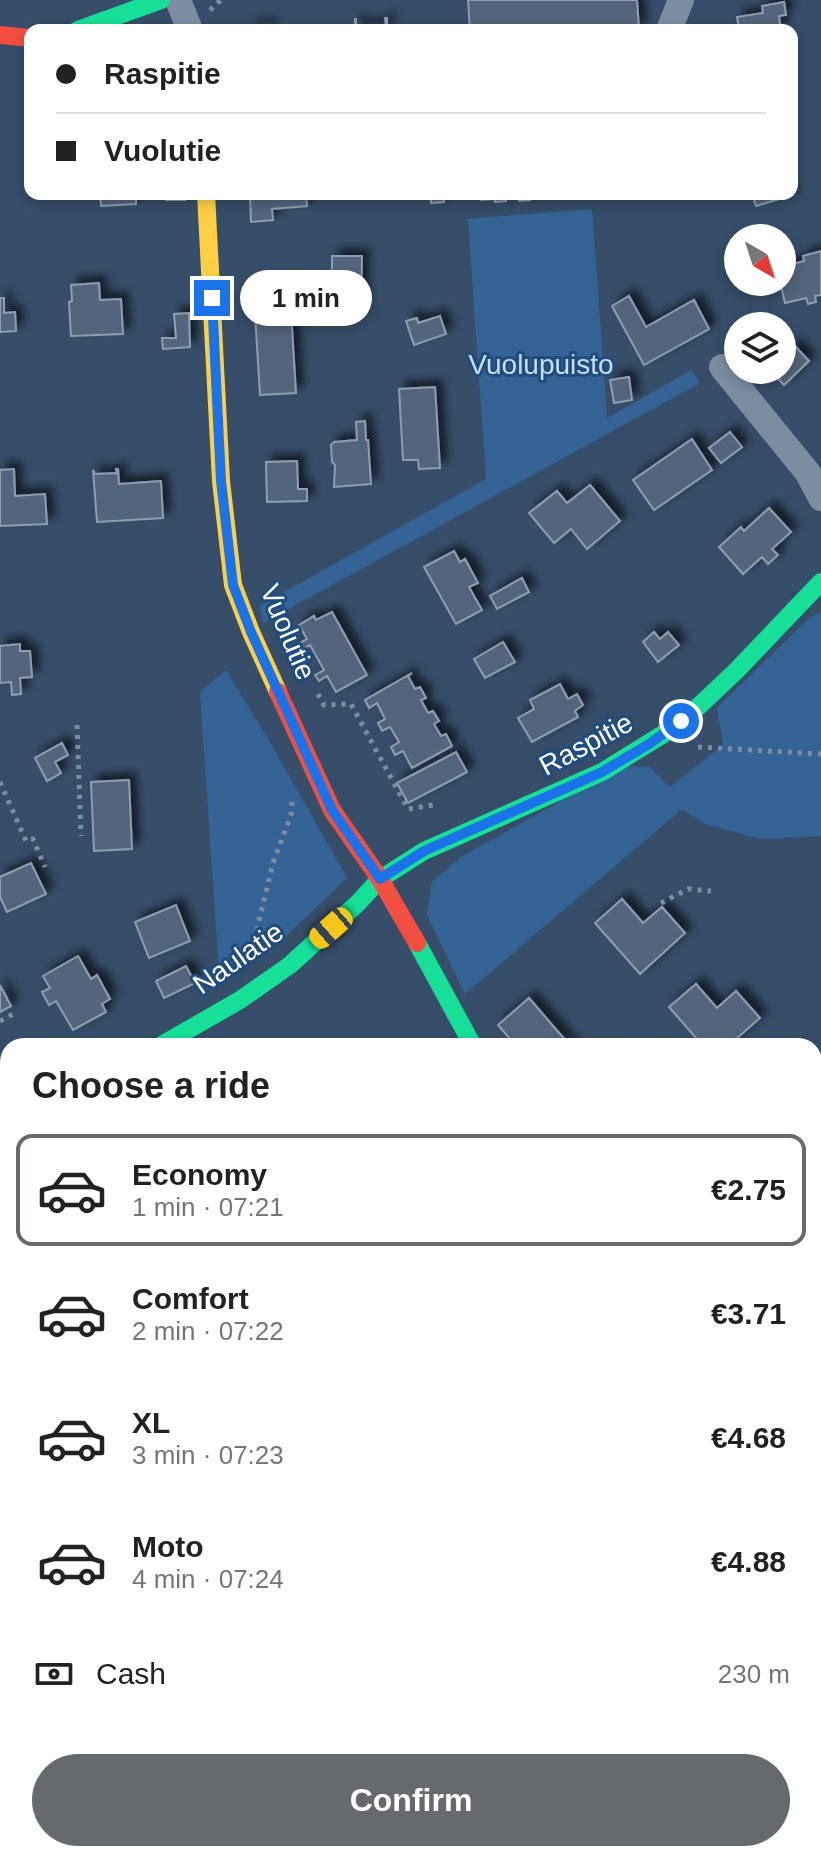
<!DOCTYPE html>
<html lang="en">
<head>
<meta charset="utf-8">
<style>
  body { margin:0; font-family:Helvetica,sans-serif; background:#f2f2f2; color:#222; height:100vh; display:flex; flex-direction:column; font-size:30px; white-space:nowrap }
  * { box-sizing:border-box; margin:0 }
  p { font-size:26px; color:#767676 }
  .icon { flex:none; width:44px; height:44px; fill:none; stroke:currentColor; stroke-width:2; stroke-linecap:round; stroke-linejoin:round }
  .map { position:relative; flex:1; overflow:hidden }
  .sheet { position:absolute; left:0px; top:1038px; width:822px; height:824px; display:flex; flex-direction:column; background:#fff; border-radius:24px 24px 0 0; box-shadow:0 4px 12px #0003 }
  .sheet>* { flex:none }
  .guide { position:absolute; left:24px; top:24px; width:774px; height:176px; border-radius:16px; box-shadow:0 4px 12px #0003; display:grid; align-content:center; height:176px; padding:0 32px; background:#fff }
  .needle { width:52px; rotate:141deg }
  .controls { position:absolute; left:724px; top:224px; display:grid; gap:16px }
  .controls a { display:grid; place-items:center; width:72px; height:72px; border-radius:50%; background:#fff; box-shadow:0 4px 12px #0003; font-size:40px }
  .end { position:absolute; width:36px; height:36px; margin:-18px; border:10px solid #1a73e8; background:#fff; box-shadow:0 0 0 4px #fff }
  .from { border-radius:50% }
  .bubble { position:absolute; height:56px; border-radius:28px; background:#fff; box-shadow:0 4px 12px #0003; font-size:26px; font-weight:800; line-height:56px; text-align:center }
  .car { position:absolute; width:24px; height:48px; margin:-24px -12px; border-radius:10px; box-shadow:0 0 6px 2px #0007; background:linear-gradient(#f5c518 24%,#345 0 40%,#f5c518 0 76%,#345 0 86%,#f5c518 0) }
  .guide b { display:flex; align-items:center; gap:28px; height:76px; font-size:30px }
  .guide b+b { border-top:2px solid #e0e0e0 }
  .guide i { width:20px; height:20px; background:#222 }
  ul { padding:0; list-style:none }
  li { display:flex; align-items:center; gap:24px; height:112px; margin:0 16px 12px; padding:0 16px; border:4px solid transparent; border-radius:16px }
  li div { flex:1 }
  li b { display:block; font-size:30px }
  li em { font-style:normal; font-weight:800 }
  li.active { border-color:#666a6e }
  li>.icon { width:72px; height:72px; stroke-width:1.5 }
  h2 { padding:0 32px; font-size:36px; line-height:96px }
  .pay { display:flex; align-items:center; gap:20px; height:88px; padding:0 32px; font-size:30px }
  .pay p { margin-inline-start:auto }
  .primary-button { display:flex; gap:16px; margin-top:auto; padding:16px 32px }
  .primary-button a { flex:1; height:92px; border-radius:48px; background:#666a6e; color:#fff; font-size:32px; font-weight:800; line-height:92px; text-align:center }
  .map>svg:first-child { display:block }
  .green { fill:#346495 }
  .building { fill:#52657b; stroke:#8f9eae; stroke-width:2; filter:url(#shadow) }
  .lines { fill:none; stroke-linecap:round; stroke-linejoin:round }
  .path { stroke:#7c8da0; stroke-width:5; stroke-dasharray:4 6; stroke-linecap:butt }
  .street { stroke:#7c8da0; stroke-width:26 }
  .fast { stroke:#16e098; stroke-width:18 }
  .slow { stroke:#ffcf43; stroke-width:18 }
  .jam { stroke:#f24e42; stroke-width:18 }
  .route { stroke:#1a73e8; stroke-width:10 }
  .labels { text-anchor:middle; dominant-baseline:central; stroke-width:6; stroke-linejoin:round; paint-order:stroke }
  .park-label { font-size:28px; fill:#c9dff5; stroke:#214d7e }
  .street-label { font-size:28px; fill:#fff; stroke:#214d7e }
</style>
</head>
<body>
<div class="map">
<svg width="821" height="1862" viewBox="0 0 821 1862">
  <defs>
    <filter id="shadow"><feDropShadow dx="7" dy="-7" stdDeviation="4" flood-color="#0009"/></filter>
  </defs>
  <rect width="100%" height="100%" fill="#364e69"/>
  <path class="green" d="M592,209L607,418L691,370L700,383L263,623L259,606L486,479L468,219Z
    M821,613V836L761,839L705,824L682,809L465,994L427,915L432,882L461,857L623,766L649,767L670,787L723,745L717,708L811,616Z
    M226,670L273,747L347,878L285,937L220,986L200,692Z
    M814,1204L821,1205V1853C804,1857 786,1859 770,1854H814Z
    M8,1440V1854H655L640,1862H0V1443Z"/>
  <path class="building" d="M468,0H637L639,29L470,30Z
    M784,2L786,15L779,16L781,30H731L739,29L737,17L763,13L762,6Z
    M385,18H387V30H355V19H356V26L386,25Z
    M270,26V30H250L249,27Z
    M792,193L793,195L756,206L752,194Z
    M100,194H136V204L101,206Z
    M166,194H185V200H166Z
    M250,194H306L307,206L272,209L273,220L251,222Z
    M431,194H443L444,202L431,203Z
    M481,194H566V196L530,198V200L519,201V198L506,199V201L495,202V199L481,200Z
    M821,251V295L815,296L816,302L808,304L806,298L785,303L780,282H782V267L804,261L803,256Z
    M332,256H362L361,308L332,307Z
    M99,283L100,300L121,299L123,334L71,336L69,302L72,301L71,285Z
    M629,296L646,327L694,300L709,329L644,365L612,306Z
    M0,298H4V313L15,312L16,331L0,332Z
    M291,312L296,393L260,395L255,314Z
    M189,313L190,347L163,349L162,338H176L174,314Z
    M440,316L446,334L414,345L406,321L417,318L418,323Z
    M795,346L809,361L784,385L770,370H782V358Z
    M629,377L632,400L614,403L610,380Z
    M435,387L440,468L419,469L418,460H403L399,389Z
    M365,421L366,440H368L371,484L334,487L335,465L332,462L331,445L334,442L357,440L356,422Z
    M730,432L742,447L721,463L709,448Z
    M692,439L712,470L654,510L633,480Z
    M297,461L298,489H307V501L267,502L266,462Z
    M14,469L15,496L45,494L47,524L0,526V470Z
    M116,469H118L119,484L161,481L163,518L97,522L93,470L95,474L117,473Z
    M590,485L620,521L587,549L571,529L554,543L529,513L557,491L567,503Z
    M769,508L791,532L772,549L778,555L768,564L762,557L743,574L719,547L741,527L744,531Z
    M454,551L460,562L465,559L478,583L469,587L482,610L456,624L424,567Z
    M522,578L529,592L497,609L490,596Z
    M332,612L367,675L336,692L327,676L319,681L315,675L324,670L310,645L301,650L298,644L307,639L299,625L314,616L316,620Z
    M654,632L660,639L668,632L679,645L658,662L643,642Z
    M503,642L515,662L485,678L474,659Z
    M20,644V651H30L32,677L20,678L21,694L12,695L11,682L0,683V646Z
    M412,673L408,676L415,689L420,687L426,698L421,700L428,713L433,711L439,721L434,724L441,736L446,734L452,746L412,768L403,751L395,755L391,747L399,742L390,727L382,731L378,723L385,719L377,703L369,708L365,700Z
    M560,684L568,699L577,694L583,705L575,711L578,717L532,742L518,718L534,709L530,700Z
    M62,743L68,755L55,762L61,773L47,781L35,758Z
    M456,752L467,772L408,803L397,783Z
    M129,780L132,849L94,851L91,782Z
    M31,863L46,894L7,912L0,897V877Z
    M622,899L643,923L662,907L685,933L640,974L595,923Z
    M176,905L190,941L149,958L135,922Z
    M78,956L91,979L97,975L110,999L102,1004L106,1012L73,1030L56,1001L49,1005L42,992L50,988L43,976Z
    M186,966L195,983L164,998L156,981Z
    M696,984L717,1008L736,991L760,1018L728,1046H703L669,1007Z
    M0,985L11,1006L0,1012Z
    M529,998L560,1034L571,1046H516L498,1025Z"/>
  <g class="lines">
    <path class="path" d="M210,10L221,0
      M318,694L324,705L351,704L408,809L433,805
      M77,725L81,836
      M698,747L821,754
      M0,782L26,841L33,839L45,867
      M661,903L688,889L711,891
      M252,950L273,863L291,815L292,802
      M0,1021L13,1014
      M814,1493L821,1487
      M814,1621L820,1627
      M506,1854L514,1862
      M311,1862L329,1854
      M669,1862L701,1857L740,1862"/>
    <path class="street" d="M178,0L190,30
      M669,30L681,0
      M722,367L808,473L821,498
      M0,1109L8,1107"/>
    <path class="fast" d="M78,30L161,0
      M417,943L473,1046
      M160,1046L240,1000L290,965L358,903L380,879L424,851L602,772L665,733L699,706L736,671L821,582"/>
    <path class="slow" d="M206,194L221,481L233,585L251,632L278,692"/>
    <path class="jam" d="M0,35L30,38
      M278,692L332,810L380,879L417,943"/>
  </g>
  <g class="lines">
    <path class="route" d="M212,298L221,481L233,585L251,632L332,810L380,879L424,851L602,772L649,744L681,721"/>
  </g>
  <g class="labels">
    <g class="park-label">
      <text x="541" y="364">Vuolupuisto</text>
    </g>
    <g class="street-label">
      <text transform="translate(288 632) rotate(67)">Vuolutie</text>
      <text transform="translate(586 744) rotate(-28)">Raspitie</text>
      <text transform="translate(238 958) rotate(-35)">Naulatie</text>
    </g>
  </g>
</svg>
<div class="controls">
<a><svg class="needle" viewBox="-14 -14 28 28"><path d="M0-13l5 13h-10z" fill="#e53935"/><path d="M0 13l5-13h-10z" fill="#767676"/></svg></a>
<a><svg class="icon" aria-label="layers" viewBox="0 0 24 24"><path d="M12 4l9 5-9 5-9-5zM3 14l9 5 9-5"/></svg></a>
</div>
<i class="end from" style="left:681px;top:721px"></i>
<i class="end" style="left:212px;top:298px"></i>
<div class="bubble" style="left:240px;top:270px;width:132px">1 min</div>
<i class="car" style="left:331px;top:928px;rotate:229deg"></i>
<div class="guide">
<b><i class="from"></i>Raspitie</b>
<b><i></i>Vuolutie</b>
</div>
<section class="sheet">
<h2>Choose a ride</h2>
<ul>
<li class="active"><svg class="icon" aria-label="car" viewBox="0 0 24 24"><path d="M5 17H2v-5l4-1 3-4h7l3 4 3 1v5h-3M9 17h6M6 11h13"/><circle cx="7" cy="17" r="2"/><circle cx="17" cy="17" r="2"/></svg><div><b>Economy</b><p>1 min · 07:21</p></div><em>€2.75</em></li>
<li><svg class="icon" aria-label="car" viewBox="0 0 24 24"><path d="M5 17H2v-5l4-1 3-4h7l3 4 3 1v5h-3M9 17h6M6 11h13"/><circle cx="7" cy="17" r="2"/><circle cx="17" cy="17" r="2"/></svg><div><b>Comfort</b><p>2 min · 07:22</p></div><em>€3.71</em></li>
<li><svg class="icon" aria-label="car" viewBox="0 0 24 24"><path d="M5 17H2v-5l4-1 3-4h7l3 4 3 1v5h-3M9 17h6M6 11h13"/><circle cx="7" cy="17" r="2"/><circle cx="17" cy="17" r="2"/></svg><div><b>XL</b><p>3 min · 07:23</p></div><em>€4.68</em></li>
<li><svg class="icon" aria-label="car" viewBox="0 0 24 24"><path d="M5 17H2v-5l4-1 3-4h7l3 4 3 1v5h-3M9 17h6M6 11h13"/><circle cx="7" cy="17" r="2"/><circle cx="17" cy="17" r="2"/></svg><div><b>Moto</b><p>4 min · 07:24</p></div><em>€4.88</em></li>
</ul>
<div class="pay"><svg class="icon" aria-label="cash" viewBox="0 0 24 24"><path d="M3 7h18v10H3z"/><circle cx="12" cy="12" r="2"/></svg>Cash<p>230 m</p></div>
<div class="primary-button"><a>Confirm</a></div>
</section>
</div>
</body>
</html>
